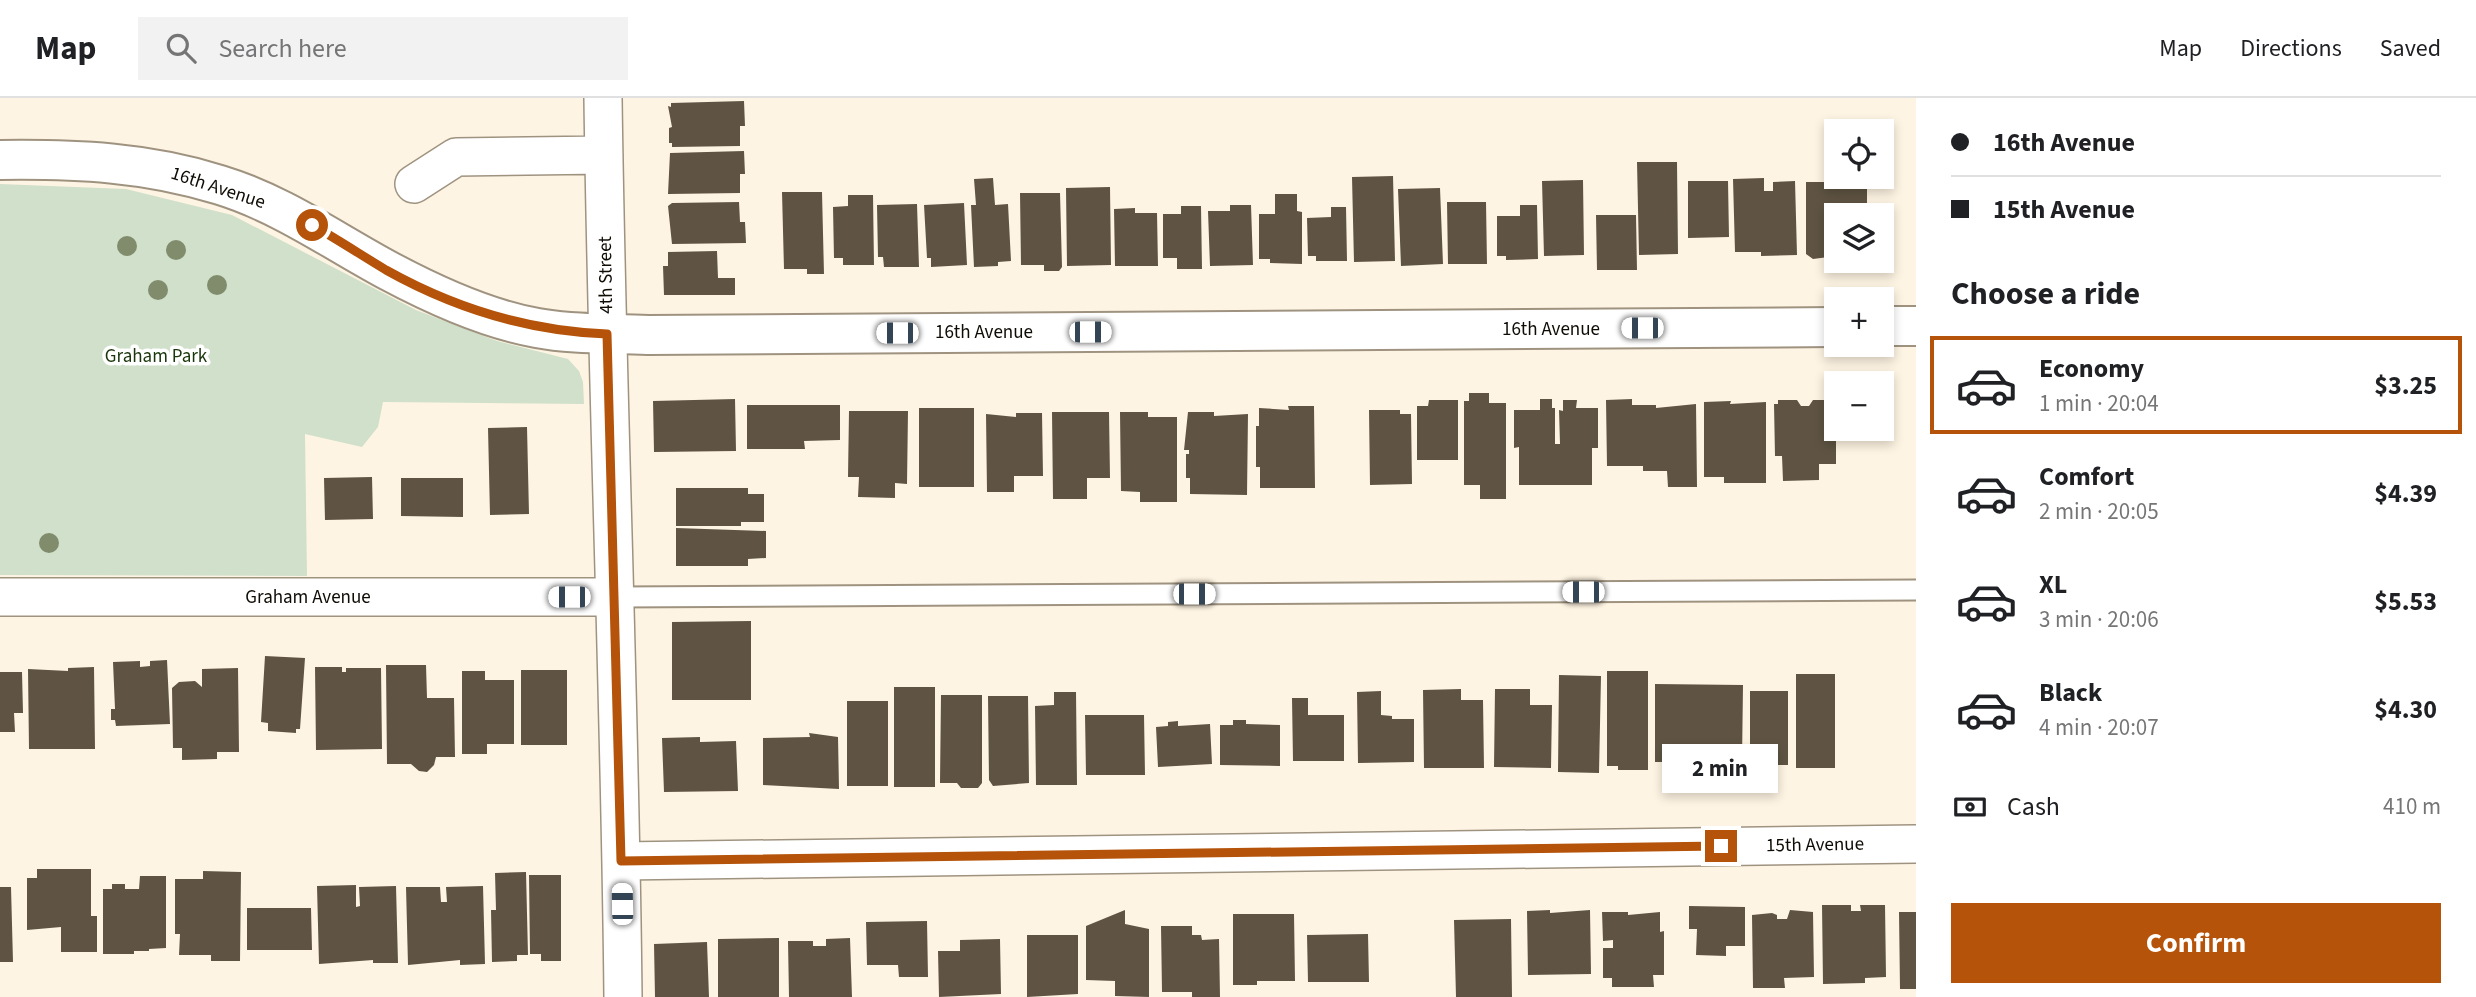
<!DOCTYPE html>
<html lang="en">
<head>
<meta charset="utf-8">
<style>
  body { margin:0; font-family:"Source Sans 3",sans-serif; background:#f2f2f2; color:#202124; height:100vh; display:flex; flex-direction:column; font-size:26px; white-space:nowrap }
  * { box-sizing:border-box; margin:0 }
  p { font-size:23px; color:#757577 }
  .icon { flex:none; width:38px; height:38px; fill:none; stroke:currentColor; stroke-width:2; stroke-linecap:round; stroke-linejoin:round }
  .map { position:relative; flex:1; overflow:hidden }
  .side { display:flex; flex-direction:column; background:#fff; width:560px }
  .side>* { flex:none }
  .banner { display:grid; align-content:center; height:154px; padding:0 35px; background:#fff }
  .tools { position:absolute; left:1824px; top:21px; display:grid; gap:14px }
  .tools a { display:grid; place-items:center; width:70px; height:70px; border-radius:0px; background:#fff; box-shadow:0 4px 10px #0003; font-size:35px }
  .end { position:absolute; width:32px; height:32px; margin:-16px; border:9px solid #b45309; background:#fff; box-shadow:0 0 0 4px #fff }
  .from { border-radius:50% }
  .bubble { position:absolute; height:49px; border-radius:0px; background:#fff; box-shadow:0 4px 10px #0003; font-size:23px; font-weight:700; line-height:49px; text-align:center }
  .car { position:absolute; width:21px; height:42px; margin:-21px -10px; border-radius:9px; box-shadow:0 0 5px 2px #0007; background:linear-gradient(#fff 24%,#345 0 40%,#fff 0 76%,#345 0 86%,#fff 0) }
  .banner b { display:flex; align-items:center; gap:24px; height:66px; font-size:26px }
  .banner b+b { border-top:2px solid #e0e0e0 }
  .banner i { width:18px; height:18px; background:#202124 }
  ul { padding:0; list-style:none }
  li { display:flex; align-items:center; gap:21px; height:98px; margin:0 14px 10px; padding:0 21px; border:4px solid transparent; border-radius:0px }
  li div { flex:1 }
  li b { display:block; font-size:26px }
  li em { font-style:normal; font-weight:700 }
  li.current { border-color:#b45309 }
  li>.icon { width:63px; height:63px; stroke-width:1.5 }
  h2 { padding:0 35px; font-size:32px; line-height:84px }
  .pay { display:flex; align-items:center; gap:18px; height:77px; padding:0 35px; font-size:26px }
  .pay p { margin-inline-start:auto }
  .cta { display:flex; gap:14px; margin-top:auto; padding:14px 35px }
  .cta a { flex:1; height:80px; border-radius:0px; background:#b45309; color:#fff; font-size:28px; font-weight:700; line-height:80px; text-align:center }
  header { display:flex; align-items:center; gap:42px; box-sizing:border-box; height:98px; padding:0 35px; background:#fff; border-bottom:2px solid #e0e0e0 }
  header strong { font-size:33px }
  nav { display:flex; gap:38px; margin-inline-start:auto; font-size:24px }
  .search { width:490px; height:63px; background:#f2f2f2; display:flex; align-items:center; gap:18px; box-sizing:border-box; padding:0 24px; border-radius:0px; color:#757577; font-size:26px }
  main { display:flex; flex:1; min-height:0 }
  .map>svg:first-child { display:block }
  .green { fill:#d0e0ca }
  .building { fill:#5f5443 }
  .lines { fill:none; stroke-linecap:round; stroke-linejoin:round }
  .service-casing { stroke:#9f9380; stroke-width:23 }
  .minor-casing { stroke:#9f9380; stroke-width:40 }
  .tertiary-casing { stroke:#9f9380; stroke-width:42 }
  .service { stroke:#fff; stroke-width:19 }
  .minor { stroke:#fff; stroke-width:37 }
  .tertiary { stroke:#fff; stroke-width:38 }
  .tree { fill:#818c6c }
  .route { stroke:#b45309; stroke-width:9 }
  .labels { text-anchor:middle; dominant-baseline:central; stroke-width:7; stroke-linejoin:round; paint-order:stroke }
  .street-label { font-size:19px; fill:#0f0b05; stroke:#fff }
  .park-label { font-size:19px; fill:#1a370b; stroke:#fff }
</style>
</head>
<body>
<header>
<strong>Map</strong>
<div class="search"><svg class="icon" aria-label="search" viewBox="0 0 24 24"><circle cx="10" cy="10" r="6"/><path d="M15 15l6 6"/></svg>Search here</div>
<nav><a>Map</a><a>Directions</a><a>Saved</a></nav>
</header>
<main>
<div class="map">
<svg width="1916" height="899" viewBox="0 0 1916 899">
  <rect width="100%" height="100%" fill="#fef4e3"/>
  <path class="green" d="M0,86L126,91L232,117L416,212L497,243L568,261L579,273L583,284L584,306L383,304L378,329L362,349L305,336L307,478L0,477Z"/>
  <path class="building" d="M744,3L745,28H740V48L672,49V45H669V30L672,29L668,8L671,9V5Z
    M744,53L745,76H740V95L668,96L670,55Z
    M1637,64H1677L1678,156L1639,157Z
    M1393,78L1395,163L1354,164L1352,79Z
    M1839,79H1867V117H1836V158L1813,161L1806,156V84H1839Z
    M993,80L995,107L1008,106L1011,163L998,164V168L974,169L971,107H976L974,81Z
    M1764,80V93H1773V84L1795,83L1797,157L1761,158V154H1735L1733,81Z
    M1583,82L1584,157L1544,158L1542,83Z
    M1688,83H1728L1729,139L1688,140Z
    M1110,89L1111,167L1067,168L1066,90Z
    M1440,90L1443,166L1401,168L1398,91Z
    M782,94H822L824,176H807V171H784Z
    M1020,95H1060L1062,169L1059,173H1044V167H1021Z
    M1275,96H1297V113L1302,114V166L1270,165V161H1259V116H1275Z
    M848,97H873L874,167H843V160H834L833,109L848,108Z
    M739,104L740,124H745L746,145L672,146L668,108L672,105Z
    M1447,104H1486L1487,166H1448Z
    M964,105L967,167L931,169V160H927L924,107Z
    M917,106L919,169H884L883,159H878L877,107Z
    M1230,107H1251L1253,167L1210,168L1208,113H1230Z
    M1520,107H1537L1538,161L1506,162V158H1497V118H1520Z
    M1181,108H1201L1202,171H1177V160H1163V116H1181Z
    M1331,109H1346L1347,163H1316V158H1308L1307,120L1331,119Z
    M1135,110V115H1157L1158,168H1115L1114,111Z
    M1596,117H1636L1637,172H1597Z
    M717,153L718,180H735V197H664L663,168H668V154Z
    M1469,295H1489V305H1506V401H1480V387H1464V303H1469Z
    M735,301L736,353L654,354L653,303Z
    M1540,301H1552V310H1555V346H1560L1559,312L1563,313V302H1577L1576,310H1598V350H1592V387H1519V349L1514,350V312H1540Z
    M1632,301V307H1656V310L1696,306L1697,389H1668L1667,373H1643V368H1607L1606,302Z
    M1429,302H1458V362H1417V308H1428Z
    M1778,302H1797L1801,308H1809L1813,302H1832L1836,305V366H1819V382L1783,383L1782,358H1775L1774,306H1778Z
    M1731,303L1730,306L1766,304V385H1724V379H1704V304Z
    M747,307H840V342L804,343L805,351H747Z
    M1288,308H1314L1315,390H1260V369H1256V328H1259V310L1289,312Z
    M919,310H974V389H919Z
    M1369,312H1400V316H1411L1412,386L1370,387Z
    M849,313H908L907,386L895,385V400L858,399L859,379H848Z
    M1052,314H1109L1110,380H1087V401H1053Z
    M1120,314H1148V319H1177V404H1140V394L1121,393Z
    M1188,314H1214V318L1248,316L1247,397L1190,396V380H1186V356H1189V352H1184Z
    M1016,315H1042L1043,378H1014V394H987L986,316L1016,319Z
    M527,329L529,416L490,417L488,330Z
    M372,379L373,421L325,422L324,380Z
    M401,380H463V419L401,418Z
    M676,390H748V396H764V424H741V428H676Z
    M676,430L766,433V460L748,461V468H676Z
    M751,523V602H672V524Z
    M265,558L305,560L300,631H296V635L268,633V625L261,624Z
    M167,562L170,626L116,628L115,622H111V611H115L113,564L140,563V569L150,568V563Z
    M386,567H426L427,600H454L455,659H436L434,667L427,674L419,673L411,666H387Z
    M94,569L95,651H29L28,571L68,573V570Z
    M315,569H342V574H346V570H381L382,651L316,652Z
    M238,570L239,654H217V661L182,662V650H173L172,590L179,584L195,583L202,589V571Z
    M521,572H567V647H521Z
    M462,573H485V582H514V646H487V656H462Z
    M1607,573H1648V672H1618V668H1607Z
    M0,574H22L23,615H14L15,634H0Z
    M1796,576H1835V670H1796Z
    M1559,577L1601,578L1599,675L1558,674Z
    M1655,586L1743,587L1742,664H1655Z
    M894,589H935V689H894Z
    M1461,591V602H1483L1484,670H1424L1423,592Z
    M1495,591H1530V607H1552L1551,670L1494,669Z
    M1381,593V617L1392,618V621H1414V664L1358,665L1357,594Z
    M1750,593H1788V667H1750Z
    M1054,594H1076L1077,687H1036L1035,608L1054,607Z
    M941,597H982V685L978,690H961L957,685H940Z
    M988,598H1028L1029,685L993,688L989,682Z
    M1292,600H1308V617H1344V663H1293Z
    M847,603H888V688H847Z
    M1085,617H1144L1145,677H1086Z
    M1233,622H1246V626L1280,627V668L1220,667V627H1233Z
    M1178,623V628L1210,626L1212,666L1158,669L1156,629L1168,628V624Z
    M809,635L838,639L839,691L763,687V640L810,639Z
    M700,639V644L736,643L738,693L664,694L662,640Z
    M37,771H91V818H97V854H61V829L27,832V780H37Z
    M203,773L241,774L240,863H211V857H179L180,836H175V781H203Z
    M526,774L528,857H517V863L492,864L491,812H496L495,775Z
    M529,777H561V863H541V856H530Z
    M140,778H166V850L149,851V853H134V856H103V791H112V786H125V791H139Z
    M356,787V809L360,808L359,789L396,788L398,865H373V862L319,866L317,788Z
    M483,788L485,866L460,867V862L408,867L406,789H440L441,804H447L446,789Z
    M0,789H11L13,864H0Z
    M1822,807H1851V813H1861L1860,807H1885L1886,879L1865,880V885L1823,886Z
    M1689,808L1745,809V848H1726V858L1696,857L1697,831H1689Z
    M247,810H311L312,852H247Z
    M1125,812V826L1149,831V899L1115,898V883L1086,882V828Z
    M1550,812V815L1590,812L1591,876L1528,877L1527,813Z
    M1790,812L1813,814L1814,879L1784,880L1785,890H1753L1752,817L1772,815L1777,817V821H1787Z
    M1602,814H1628V817L1660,814V834L1664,833V877H1653L1654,889H1612V880H1603V850H1613V842L1603,843Z
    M1899,814H1916V891H1900Z
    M1233,816H1294L1295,883H1257V887H1233Z
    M1511,821L1512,899H1456L1454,822Z
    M927,823L928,879H899L898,867H867L866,824Z
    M1161,828H1192V837H1201L1202,842L1219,841L1220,899H1192V894H1162Z
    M1368,836L1369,884H1308L1307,837Z
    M1027,837H1078V896L1027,899Z
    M779,840V899H718V841Z
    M850,840L852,899H789L788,843H813V848H826V841Z
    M1000,841L1001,896L939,899L938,853H960V842Z
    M707,844L709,899H655L654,846Z"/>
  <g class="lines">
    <g class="service-casing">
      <path id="service" d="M616,499L1916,492"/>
    </g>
    <g class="minor-casing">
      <path id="minor" d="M603,0C607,300 620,599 623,899
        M414,86L456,59L604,57
        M0,499H616
        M621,763L1916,746"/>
    </g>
    <g class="tertiary-casing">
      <path id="tertiary" d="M0,62C76,61 147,64 220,87C282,106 333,143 389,173C434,197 486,221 537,230C574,237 611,235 648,237L1836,229
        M1881,228H1916"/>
    </g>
    <use href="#service" class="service"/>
    <use href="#minor" class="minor"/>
    <use href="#tertiary" class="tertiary"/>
  </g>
  <g class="tree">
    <circle cx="127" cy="148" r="10"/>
    <circle cx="176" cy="152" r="10"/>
    <circle cx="217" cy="187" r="10"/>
    <circle cx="158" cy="192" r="10"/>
    <circle cx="49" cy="445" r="10"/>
  </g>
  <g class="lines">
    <path class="route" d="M312,127C337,141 361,157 386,172C454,210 528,233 607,236L621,763L1721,748"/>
  </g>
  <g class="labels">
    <g class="street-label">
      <text transform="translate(218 90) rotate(18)">16th Avenue</text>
      <text transform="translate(606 177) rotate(-91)">4th Street</text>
      <text x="1551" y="231">16th Avenue</text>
      <text x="984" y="234">16th Avenue</text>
      <text x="308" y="499">Graham Avenue</text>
      <text transform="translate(1815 747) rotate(-1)">15th Avenue</text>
    </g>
    <g class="park-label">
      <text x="156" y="258">Graham Park</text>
    </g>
  </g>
</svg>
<div class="tools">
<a><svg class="icon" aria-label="locate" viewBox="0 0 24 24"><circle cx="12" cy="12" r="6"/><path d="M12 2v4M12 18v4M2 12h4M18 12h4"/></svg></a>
<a><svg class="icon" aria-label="layers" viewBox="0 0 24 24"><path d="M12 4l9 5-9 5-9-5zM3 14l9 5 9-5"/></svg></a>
<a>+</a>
<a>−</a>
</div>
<i class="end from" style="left:312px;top:127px"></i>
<i class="end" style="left:1721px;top:748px"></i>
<div class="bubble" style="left:1662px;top:646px;width:116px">2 min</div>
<i class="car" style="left:1642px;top:230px;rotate:270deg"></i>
<i class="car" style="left:1090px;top:234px;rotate:90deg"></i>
<i class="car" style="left:897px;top:235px;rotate:270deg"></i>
<i class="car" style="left:1583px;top:494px;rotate:270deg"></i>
<i class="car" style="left:1194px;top:496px;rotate:90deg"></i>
<i class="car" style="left:569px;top:499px;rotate:270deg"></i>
<i class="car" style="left:622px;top:806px;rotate:359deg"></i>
</div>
<section class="side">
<div class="banner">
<b><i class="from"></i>16th Avenue</b>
<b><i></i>15th Avenue</b>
</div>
<h2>Choose a ride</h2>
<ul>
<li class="current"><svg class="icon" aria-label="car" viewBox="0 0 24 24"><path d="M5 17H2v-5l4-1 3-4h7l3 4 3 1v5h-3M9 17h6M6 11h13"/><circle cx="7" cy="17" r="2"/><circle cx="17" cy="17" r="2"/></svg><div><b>Economy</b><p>1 min · 20:04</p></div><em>$3.25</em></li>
<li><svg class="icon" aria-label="car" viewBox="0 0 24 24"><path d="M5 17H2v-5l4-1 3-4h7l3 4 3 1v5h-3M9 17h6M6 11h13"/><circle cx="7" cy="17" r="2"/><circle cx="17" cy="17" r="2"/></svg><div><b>Comfort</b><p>2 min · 20:05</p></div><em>$4.39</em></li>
<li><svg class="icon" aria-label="car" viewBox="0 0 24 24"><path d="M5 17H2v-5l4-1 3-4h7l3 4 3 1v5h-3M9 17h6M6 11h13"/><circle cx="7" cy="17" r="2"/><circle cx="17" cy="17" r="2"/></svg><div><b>XL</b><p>3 min · 20:06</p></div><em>$5.53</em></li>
<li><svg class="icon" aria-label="car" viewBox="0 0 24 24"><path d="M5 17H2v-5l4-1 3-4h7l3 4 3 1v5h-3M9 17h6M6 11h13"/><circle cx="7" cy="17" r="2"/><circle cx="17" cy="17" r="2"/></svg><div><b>Black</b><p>4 min · 20:07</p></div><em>$4.30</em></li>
</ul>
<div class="pay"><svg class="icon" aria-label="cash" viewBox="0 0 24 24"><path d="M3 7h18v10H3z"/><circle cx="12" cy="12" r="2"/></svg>Cash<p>410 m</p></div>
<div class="cta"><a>Confirm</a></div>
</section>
</main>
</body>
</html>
